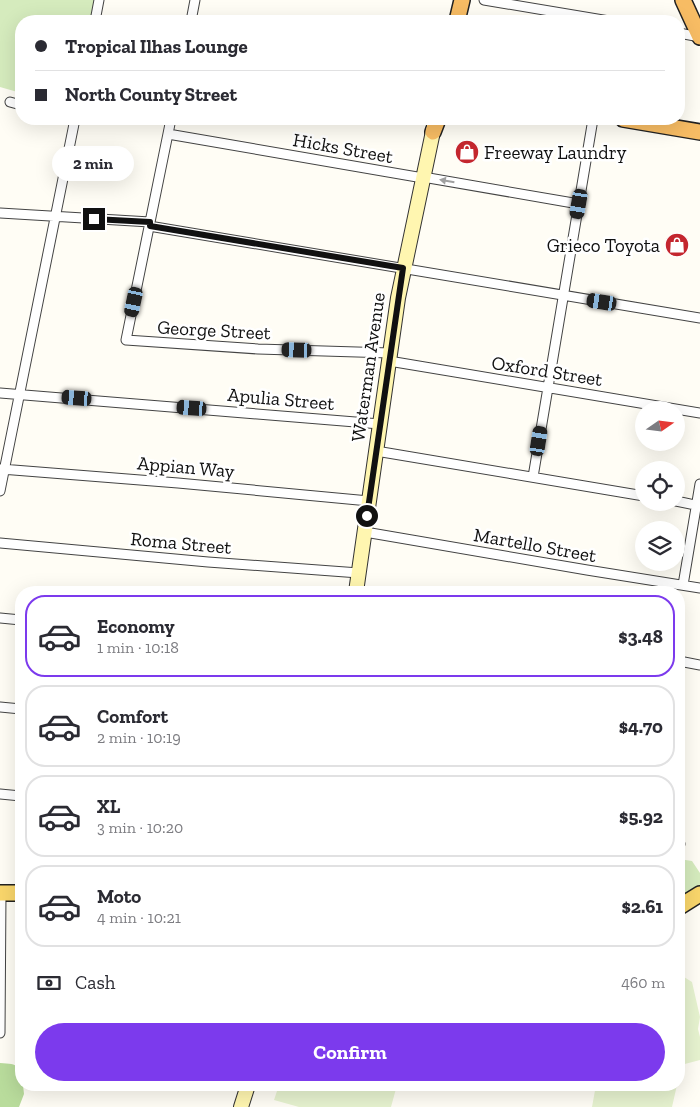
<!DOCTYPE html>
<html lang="en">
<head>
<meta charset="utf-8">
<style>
  body { margin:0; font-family:"Zilla Slab",serif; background:#f7f7f7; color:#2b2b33; height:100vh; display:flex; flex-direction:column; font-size:19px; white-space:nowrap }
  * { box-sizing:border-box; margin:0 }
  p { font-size:16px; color:#7c7c81 }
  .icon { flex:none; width:28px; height:28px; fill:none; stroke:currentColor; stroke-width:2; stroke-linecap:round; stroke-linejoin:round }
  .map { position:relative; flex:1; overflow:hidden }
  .details { position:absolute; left:15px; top:586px; width:670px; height:505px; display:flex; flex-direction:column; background:#fff; border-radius:20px; box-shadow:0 5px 20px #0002 }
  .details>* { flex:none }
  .guide { position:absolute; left:15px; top:15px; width:670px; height:110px; border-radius:20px; box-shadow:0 5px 20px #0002; display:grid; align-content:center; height:110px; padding:0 20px; background:#fff }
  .needle { width:32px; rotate:76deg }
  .fabs { position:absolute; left:635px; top:401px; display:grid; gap:10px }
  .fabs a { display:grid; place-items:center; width:50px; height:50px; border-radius:50%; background:#fff; box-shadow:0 5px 20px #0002; font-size:25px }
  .end { position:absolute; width:22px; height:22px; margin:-11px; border:6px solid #111; background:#fff; box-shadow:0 0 0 2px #fff }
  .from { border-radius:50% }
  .bubble { position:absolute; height:35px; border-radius:18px; background:#fff; box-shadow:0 5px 20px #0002; font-size:16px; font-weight:700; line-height:35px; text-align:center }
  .car { position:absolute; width:15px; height:30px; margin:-15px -8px; border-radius:6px; box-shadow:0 0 4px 1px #0007; background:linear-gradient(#222 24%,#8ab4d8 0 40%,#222 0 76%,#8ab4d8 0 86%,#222 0) }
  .guide b { display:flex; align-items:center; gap:18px; height:48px; font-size:19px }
  .guide b+b { border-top:1px solid #e1e1e2 }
  .guide i { width:12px; height:12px; background:#2b2b33 }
  ul { padding:9px 0 0; list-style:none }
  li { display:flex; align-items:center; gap:15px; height:82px; margin:0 10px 8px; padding:0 10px; border:2px solid #e1e1e2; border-radius:20px }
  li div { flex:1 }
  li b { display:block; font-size:19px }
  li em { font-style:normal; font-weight:700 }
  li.on { border-color:#7c3aed }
  li>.icon { width:45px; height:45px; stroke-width:1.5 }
  .pay { display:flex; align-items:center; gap:12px; height:55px; padding:0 20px; font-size:19px }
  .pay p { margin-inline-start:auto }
  .button { display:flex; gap:10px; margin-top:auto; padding:10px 20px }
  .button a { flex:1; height:58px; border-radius:30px; background:#7c3aed; color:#fff; font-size:20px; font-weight:700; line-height:58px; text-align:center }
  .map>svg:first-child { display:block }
  .green { fill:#d5ebbd }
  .forest { fill:#b9dc9c }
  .pitch { fill:#e6f2cf }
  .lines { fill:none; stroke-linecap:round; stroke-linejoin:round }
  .minor-casing { stroke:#444; stroke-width:11 }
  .secondary-casing { stroke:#333; stroke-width:16 }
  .primary-casing { stroke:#222; stroke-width:18 }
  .trunk-casing { stroke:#222; stroke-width:18 }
  .minor { stroke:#fff; stroke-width:9 }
  .secondary { stroke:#fff6b0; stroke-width:14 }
  .primary { stroke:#f9d66b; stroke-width:15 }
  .trunk { stroke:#f7bc64; stroke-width:15 }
  .oneway { fill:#a0a0a0 }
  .route { stroke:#111; stroke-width:6 }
  .labels { text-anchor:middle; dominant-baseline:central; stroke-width:5; stroke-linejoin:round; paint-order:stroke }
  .street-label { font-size:19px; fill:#111; stroke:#fff }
  .poi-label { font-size:19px; fill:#111; stroke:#fff; text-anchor:start }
</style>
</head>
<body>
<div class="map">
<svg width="700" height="1107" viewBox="0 0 700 1107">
  <rect width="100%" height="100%" fill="#fffdf5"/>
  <path class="green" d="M0,0H98L94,21H21V93L0,87Z
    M679,859L692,861L700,873V897L679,909Z"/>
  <path class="forest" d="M0,1063C19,1064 21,1065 21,1085H23L24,1094L19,1107H0Z"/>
  <path class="pitch" d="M684,977L692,982L700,1017L698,1029L700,1037V1060L681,1065L679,1076V979Z
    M279,1085H397L391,1107H299L274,1100Z
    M596,1085H677L672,1107H592Z"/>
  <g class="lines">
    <g class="minor-casing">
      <path id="minor" d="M484,0L609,21
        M95,21L99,0
        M191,21L195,0
        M679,33L700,37
        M10,102L21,105
        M171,119L126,340L258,349L390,353
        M168,134L423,178
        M423,177L579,204
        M0,213L150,222
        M149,226L700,318
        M389,361L700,413
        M0,393L380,424
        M376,451L644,496
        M1,469L178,483L369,501
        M533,477L593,119
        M0,491L75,119
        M676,501L700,506
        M365,532L587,570L700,588
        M0,543L208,562L359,573
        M683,585L700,484
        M0,618L21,620
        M679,661L700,665
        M0,707L21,709
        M0,794L21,796
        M679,844H680
        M0,1033L1,893"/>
    </g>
    <g class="secondary-casing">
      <path id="secondary" d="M356,592L398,298L435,122
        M241,1107L248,1085"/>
    </g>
    <g class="primary-casing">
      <path id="primary" d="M0,893H21
        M679,907L700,894"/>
    </g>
    <g class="trunk-casing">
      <path id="trunk" d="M683,0L700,37
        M457,21L462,0
        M623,119L700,132
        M433,132L438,119"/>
    </g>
    <use href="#minor" class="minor"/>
    <use href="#secondary" class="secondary"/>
    <use href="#primary" class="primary"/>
    <use href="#trunk" class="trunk"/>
  </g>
  <defs><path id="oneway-solid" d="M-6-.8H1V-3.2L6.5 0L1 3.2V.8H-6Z" transform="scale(1.25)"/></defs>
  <use class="oneway" href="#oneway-solid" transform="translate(447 181) rotate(-170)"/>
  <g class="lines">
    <path class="route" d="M94,219L150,222V226L403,268L367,516"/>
  </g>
  <defs>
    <g id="shop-disc" transform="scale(1.25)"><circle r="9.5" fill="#c4262e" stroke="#fff"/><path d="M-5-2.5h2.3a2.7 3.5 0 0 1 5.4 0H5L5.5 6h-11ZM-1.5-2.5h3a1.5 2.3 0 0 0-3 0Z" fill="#fff"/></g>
  </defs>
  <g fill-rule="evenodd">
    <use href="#shop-disc" x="467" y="152"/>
    <use href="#shop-disc" x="677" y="245"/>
  </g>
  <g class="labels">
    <g class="street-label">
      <text transform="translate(343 148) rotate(10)">Hicks Street</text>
      <text transform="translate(214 330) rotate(3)">George Street</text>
      <text transform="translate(368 367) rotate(-82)">Waterman Avenue</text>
      <text transform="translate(547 371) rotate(9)">Oxford Street</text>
      <text transform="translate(281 399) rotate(5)">Apulia Street</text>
      <text transform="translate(186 467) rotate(5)">Appian Way</text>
      <text transform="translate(181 543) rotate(5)">Roma Street</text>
      <text transform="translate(535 545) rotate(10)">Martello Street</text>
    </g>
    <g class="poi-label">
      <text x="484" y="152">Freeway Laundry</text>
      <text x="660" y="245" text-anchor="end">Grieco Toyota</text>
    </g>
  </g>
</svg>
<div class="fabs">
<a><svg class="needle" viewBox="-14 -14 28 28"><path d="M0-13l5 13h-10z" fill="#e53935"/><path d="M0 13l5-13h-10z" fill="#7c7c81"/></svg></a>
<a><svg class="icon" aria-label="locate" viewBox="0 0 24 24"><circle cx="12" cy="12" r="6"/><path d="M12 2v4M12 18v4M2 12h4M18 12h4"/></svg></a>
<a><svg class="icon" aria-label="layers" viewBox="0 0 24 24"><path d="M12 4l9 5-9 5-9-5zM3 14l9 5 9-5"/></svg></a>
</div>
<i class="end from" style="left:367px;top:516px"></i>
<i class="end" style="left:94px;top:219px"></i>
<div class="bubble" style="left:52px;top:146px;width:82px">2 min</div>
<i class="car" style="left:579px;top:204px;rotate:190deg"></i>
<i class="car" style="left:134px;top:302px;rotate:192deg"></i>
<i class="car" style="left:602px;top:302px;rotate:279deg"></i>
<i class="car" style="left:297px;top:350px;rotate:272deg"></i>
<i class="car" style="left:77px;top:398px;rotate:274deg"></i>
<i class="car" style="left:192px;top:408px;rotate:274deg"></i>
<i class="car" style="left:539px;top:441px;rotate:9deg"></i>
<div class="guide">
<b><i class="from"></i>Tropical Ilhas Lounge</b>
<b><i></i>North County Street</b>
</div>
<section class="details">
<ul>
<li class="on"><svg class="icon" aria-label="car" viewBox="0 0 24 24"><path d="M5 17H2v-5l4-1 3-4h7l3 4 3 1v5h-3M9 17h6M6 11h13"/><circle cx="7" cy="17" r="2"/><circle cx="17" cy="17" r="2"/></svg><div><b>Economy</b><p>1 min · 10:18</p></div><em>$3.48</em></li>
<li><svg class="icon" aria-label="car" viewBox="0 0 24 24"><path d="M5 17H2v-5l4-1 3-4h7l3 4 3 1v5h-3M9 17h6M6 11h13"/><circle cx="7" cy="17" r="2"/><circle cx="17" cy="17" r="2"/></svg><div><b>Comfort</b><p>2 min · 10:19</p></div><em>$4.70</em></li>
<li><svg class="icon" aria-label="car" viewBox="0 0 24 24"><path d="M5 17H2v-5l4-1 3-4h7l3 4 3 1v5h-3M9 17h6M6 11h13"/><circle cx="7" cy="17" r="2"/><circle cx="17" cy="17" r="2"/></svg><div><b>XL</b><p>3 min · 10:20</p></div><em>$5.92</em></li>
<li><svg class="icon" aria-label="car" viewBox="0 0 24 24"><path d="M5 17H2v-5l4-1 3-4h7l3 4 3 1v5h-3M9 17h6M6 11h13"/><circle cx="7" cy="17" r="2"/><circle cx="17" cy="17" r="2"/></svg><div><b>Moto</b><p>4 min · 10:21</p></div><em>$2.61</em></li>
</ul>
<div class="pay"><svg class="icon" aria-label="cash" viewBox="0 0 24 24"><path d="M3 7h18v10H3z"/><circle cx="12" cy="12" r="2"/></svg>Cash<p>460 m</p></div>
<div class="button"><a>Confirm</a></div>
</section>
</div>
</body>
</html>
